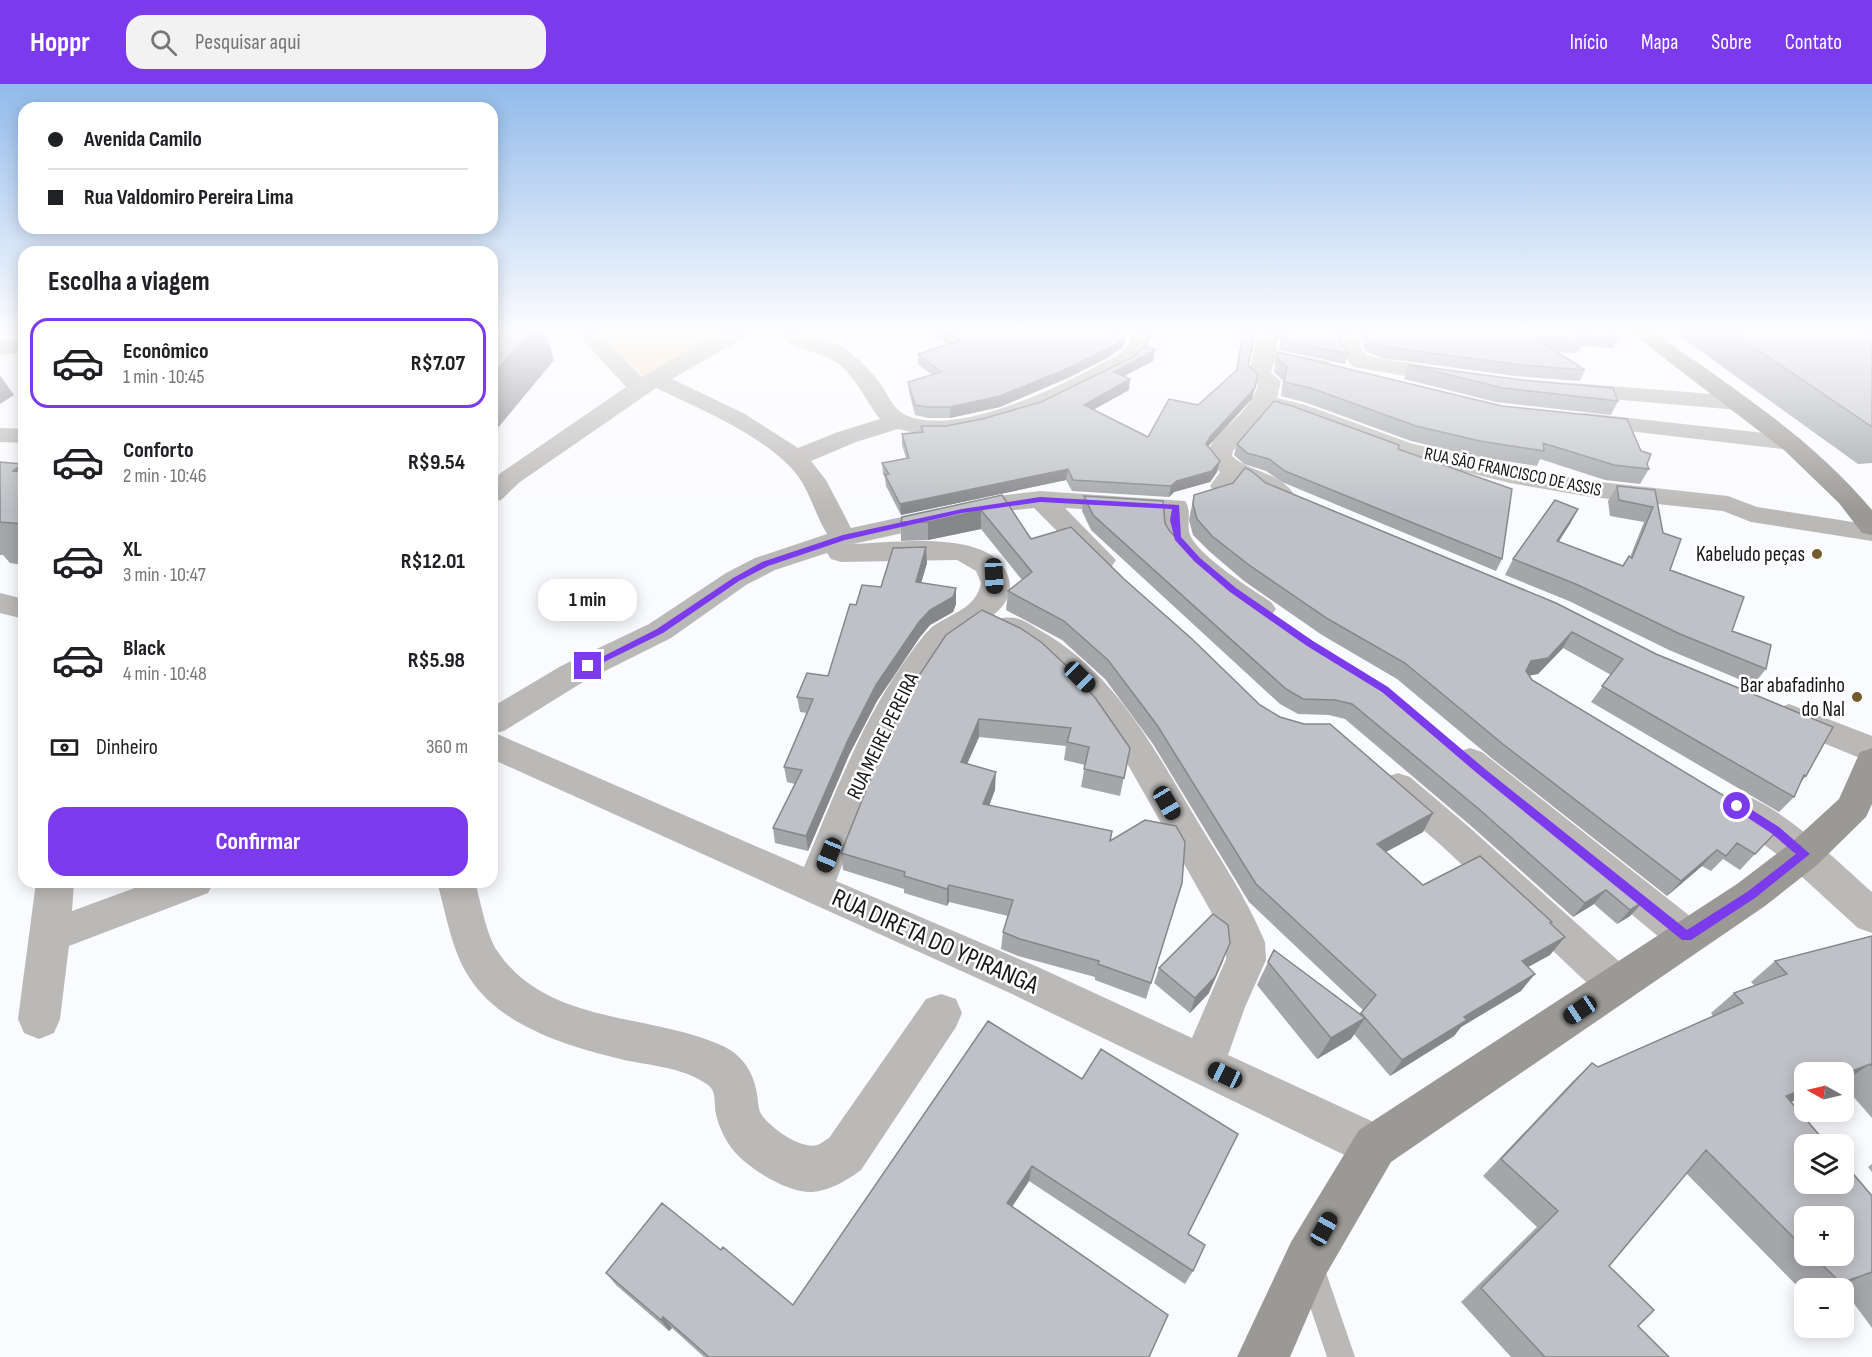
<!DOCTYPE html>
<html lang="pt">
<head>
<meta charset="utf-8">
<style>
  body { margin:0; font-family:"Sofia Sans Condensed",sans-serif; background:#f2f2f2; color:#202124; height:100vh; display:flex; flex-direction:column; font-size:22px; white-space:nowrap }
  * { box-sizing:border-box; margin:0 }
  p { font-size:20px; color:#757577 }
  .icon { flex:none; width:33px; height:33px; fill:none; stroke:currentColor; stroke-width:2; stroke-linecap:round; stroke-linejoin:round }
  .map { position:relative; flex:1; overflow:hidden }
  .drawer { position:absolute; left:18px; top:162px; width:480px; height:642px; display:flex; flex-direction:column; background:#fff; border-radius:18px; box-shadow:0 3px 15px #0003 }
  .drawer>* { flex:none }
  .banner { position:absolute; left:18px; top:18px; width:480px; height:132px; border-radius:18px; box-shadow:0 3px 15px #0003; display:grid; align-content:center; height:132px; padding:0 30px; background:#fff }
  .needle { width:39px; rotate:278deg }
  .fabs { position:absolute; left:1794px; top:978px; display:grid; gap:12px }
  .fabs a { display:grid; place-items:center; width:60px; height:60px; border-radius:12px; background:#fff; box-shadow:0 3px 15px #0003; font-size:30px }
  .end { position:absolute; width:27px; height:27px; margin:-14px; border:8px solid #7c3aed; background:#fff; box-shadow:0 0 0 3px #fff }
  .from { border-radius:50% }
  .bubble { position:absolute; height:42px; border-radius:18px; background:#fff; box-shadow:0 3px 15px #0003; font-size:20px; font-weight:700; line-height:42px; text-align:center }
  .car { position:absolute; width:18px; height:36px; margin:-18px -9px; border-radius:8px; box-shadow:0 0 4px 2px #0007; background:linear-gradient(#222 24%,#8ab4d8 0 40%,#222 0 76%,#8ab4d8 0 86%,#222 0) }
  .banner b { display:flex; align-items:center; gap:21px; height:57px; font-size:22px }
  .banner b+b { border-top:2px solid #e0e0e0 }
  .banner i { width:15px; height:15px; background:#202124 }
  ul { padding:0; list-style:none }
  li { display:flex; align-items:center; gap:18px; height:90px; margin:0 12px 9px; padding:0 18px; border:3px solid transparent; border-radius:18px }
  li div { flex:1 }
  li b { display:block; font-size:22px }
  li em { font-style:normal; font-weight:700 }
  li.active { border-color:#7c3aed }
  li>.icon { width:54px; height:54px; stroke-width:1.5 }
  h2 { padding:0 30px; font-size:27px; line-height:72px }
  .pay { display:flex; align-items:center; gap:15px; height:66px; padding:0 30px; font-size:22px }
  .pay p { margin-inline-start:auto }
  .button { display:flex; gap:12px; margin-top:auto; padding:12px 30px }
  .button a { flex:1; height:69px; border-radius:18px; background:#7c3aed; color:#fff; font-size:24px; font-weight:700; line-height:69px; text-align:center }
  header { display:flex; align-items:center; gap:36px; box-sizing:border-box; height:84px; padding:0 30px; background:#7c3aed; color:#fff }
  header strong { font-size:28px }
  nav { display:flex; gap:33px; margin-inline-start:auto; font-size:21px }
  .search { width:420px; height:54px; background:#f2f2f2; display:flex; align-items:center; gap:15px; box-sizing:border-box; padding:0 21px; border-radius:18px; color:#757577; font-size:22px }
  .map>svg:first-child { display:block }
  .green { fill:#f4d8ad }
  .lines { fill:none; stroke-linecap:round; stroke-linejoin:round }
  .lane { fill:#bbb9b7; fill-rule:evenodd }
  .street { fill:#bbb9b7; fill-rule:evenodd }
  .secondary { fill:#9b9996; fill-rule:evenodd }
  .wall { fill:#a4a6aa; fill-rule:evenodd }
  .shaded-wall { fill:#86878b }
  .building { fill:#bfc1c6; stroke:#86878b; stroke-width:1.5 }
  .route { fill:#7c3aed }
  .poi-dot { fill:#755a2c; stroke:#fff; stroke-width:2 }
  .labels { text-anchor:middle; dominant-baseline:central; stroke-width:5; stroke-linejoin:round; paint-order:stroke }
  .far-street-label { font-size:18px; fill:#161719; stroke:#fff }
  .poi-label { font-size:21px; fill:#161719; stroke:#fff; text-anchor:end }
  .street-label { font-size:21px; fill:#161719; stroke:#fff }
  .near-street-label { font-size:26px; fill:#161719; stroke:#fff }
</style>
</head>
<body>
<header>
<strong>Hoppr</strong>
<div class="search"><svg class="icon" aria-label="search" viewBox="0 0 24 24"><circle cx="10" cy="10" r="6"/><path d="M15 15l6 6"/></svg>Pesquisar aqui</div>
<nav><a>Início</a><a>Mapa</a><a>Sobre</a><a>Contato</a></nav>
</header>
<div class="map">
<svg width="1872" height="1273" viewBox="0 0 1872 1273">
  <rect width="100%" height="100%" fill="#fafbfe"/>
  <path class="green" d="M595,248H720L645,293Z"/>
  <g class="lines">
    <path class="lane" d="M1311,1170L1321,1174L1355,1273H1327L1297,1184L1301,1174Z"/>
    <path class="street" d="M576,248H598L642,293L721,248H747L745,253L672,295L745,330L798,364L838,348L880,335C866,318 858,296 840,281C823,267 790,267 778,248C824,248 855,264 882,302C889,313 894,327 908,332C956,351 1046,309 1089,286C1101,279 1120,273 1128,261C1130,258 1131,252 1132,248H1154L1148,263L1132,280L1090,303L1039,327L981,344L945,351L919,350L898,345L856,358L811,377L826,396L851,444L998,412L1040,407L1185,417C1193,428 1185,442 1191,453C1203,475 1250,504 1271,518L1276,525L1271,532C1265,534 1260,535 1253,533C1233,526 1172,473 1163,453C1160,446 1161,438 1162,430L1065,424L1116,476L1112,482L1102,485L1092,482L1034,424L998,428L853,460C894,459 992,444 1008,492C1020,525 973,543 954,557C948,562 944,568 939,574C892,642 866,721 836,797L1038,883L1192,954L1226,875L1225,858L1218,840L1127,679L1102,640L1081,613L1039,572L999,549L995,542L999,535C1016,530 1027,538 1041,547C1117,589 1158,672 1201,743C1219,773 1239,803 1254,834L1265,858L1266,876L1245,923L1228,971L1391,1046L1398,1062L1391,1078L1375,1085L1359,1078L1010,909L492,675V623L561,582L649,540L726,489L755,474L827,450C816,432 810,409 798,392C770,354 698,324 656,304L520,398L501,416L492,418V396L502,388L626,303ZM827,469L831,475L841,478L957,476L976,487L981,499C976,525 951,529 932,543C924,550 918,559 912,567C863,632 835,710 804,783L495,649L504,647L583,598L671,554L746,501L775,486Z
      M1262,248H1284L1278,256L1276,268L1328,277L1331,282L1328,287L1320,289L1273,280L1271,289L1281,297L1277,314L1306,321L1410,359L1510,383L1591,397L1728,412L1757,423L1872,441V457L1751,438L1723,427L1591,413L1510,399L1393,370L1290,331L1270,326L1233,367L1232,372C1249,388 1279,388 1293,409L1289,415C1269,420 1258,403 1240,397L1232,408L1223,410L1214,408L1210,402L1220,388L1206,372C1215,343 1251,332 1258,300L1248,292L1257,254Z
      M1321,248H1349L1357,251L1362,266L1368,272L1452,286L1460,288L1463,293L1460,298L1452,300L1353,283L1340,268L1339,259L1323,253Z
      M24,255V269L0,271V257Z
      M1572,299L1738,312L1746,314L1750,319L1746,324L1738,326L1564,311L1560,306L1564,301Z
      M1585,329L1791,352L1800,354L1803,359L1800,364L1791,366L1577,341L1573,336L1577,331Z
      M0,344L24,345V359L0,358Z
      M0,509L24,515V535L0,529Z
      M1789,620L1872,652V679L1777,640L1773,632L1777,624Z
      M1470,664L1482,668L1700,840L1706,852L1700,864L1686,869L1672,864L1458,686L1453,677L1458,668Z
      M1398,689L1410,693L1469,743L1631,888L1637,901L1631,914L1617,920L1603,914L1443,763L1386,713L1380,703L1386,693Z
      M1739,709C1783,723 1837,777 1872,808V849L1858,844L1778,771L1726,733L1721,723L1726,713Z
      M36,798H74L72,827L151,798H214L208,809L69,862L60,935L54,949L39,955L24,949L18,935Z
      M437,798H475C481,818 486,851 498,868C549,943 652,928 725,963C744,973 754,990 757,1010C758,1016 758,1023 760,1028C767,1042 801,1066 817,1061C821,1060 825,1056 829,1054L926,915L941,910L956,915L962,929L956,943L861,1086C848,1096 829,1107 812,1108C786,1109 741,1081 728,1059C723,1051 718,1040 716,1030C714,1022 716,1010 711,1004C708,1000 703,998 700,996C676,982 643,981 616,974C564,961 499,941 469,893C451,865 446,829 437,798Z"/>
    <path class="secondary" d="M1630,248H1654C1731,303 1811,353 1872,426V451L1862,449L1839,419L1784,366Z
      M1872,664V720L1866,733L1817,781L1765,822L1391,1078L1325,1192L1290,1273H1237L1291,1158L1359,1046L1737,800L1791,759L1839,715L1860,668Z"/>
  </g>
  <path class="wall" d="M935,248H1114L1125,253L1123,263L1109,273L1070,293L1000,323L950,334H928L915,331L909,308L908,298L932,291L918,280V270L948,260L935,254Z
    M1217,248H1260L1255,253L1248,281L1258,290L1252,315L1208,363L1220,377L1217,388L1210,398L1174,408L1169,413L1072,407L1066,396L901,431L886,402L885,394L883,390L882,379L906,374L902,361V350L921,348V342H946L982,335L1041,318L1153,277L1124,292L1129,306L1093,326L1148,353L1198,321L1236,287L1242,251Z
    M1356,248H1614L1618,254L1613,264L1581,262L1578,269L1556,268L1585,286L1580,297L1516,292L1382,274L1365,267L1358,249Z
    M1674,248H1872V379L1858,380Z
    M1281,256L1341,259L1349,270L1345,280L1279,266Z
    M1278,268L1647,380L1649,385L1640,400L1605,396L1540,375L1537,382L1473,372L1411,357L1307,319L1281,312L1283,297L1274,288Z
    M1409,281L1618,317L1611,331L1496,318L1404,295Z
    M1237,360L1398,365L1502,475L1496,487L1282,398L1266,387L1244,380L1234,371Z
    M0,378L24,383V481L10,479L3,471H0Z
    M1266,399L1556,519L1806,692L1800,699L1794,713L1779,728L1591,618L1611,591L1563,564L1538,590L1529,591L1532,596L1755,770L1740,786L1723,775L1711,787L1702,782L1667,812L1494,676L1397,595L1322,551L1244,497L1209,467L1193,451L1189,436L1194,411Z
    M1617,402L1655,406L1670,486L1732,547L1766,585L1753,601L1669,566L1569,517L1505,491L1513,475L1578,425L1558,458L1623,482L1630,473L1644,438L1610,432L1608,417Z
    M1002,411L1031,455L1124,495L1260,621L1433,729L1423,748L1386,768L1423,801L1551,840L1550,871L1528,883L1521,907L1461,943L1454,952L1390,992L1354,950L1351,955L1317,975L1257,901L1274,866L1360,931L1363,926L1249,818L1153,660L1105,595L1062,556L1006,526L1008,507L1022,496L981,445L928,456L901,457V438Z
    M1084,412L1165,439L1169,446L1189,468L1226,500L1477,683L1643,818L1630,832L1617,840L1594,820L1573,833L1470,741L1345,635L1329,631L1298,630L1280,620L1091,446L1082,427Z
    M927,479L921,499L956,520L953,528L930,541L920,553L877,617L849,671L808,767L775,759L773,744L795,700L787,698L784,683L807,629L800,628L797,613L828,592L856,521L881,503Z
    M946,551L1130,664L1120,712L1081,703L1085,681L1064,676L1066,662L979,653L967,680L995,706L989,721L1110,757L1182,799L1146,915L1095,896V893L1018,872L1001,865L1003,848L1008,832L949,818L947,822L904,809V805L843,786L841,769Z
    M1872,852V1034L1844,1002V988H1804V1013L1791,1018L1872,1112V1244L1844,1206V1204H1842L1840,1202L1833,1204H1804V1209L1686,1089L1609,1182L1638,1242L1669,1273H1511L1461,1218L1537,1143L1483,1092L1572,998L1592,979L1598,983L1713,932L1711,929L1734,909L1755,902L1751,898L1775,877ZM1804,1132L1844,1172H1804Z
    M1159,884L1209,909L1190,929L1154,899Z
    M988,937L1188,1150L1193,1187L1185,1200L1029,1097L1012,1123L1149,1273H704L672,1244L669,1247L616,1201L606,1189L721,1166L793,1221Z
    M1872,1080V1088L1868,1083Z"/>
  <path class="shaded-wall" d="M530,248H546L554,276L492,351V291Z
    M1125,253L1123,263L1109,273L1070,293L1000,323L950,334V323Z
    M1155,266L1153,277L1113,298L1114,288Z
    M0,291L14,311L0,320Z
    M1130,295L1129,306L1082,332L1084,321Z
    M1255,304L1252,315L1207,363L1206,360L1210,353Z
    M1220,377L1217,388L1210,398L1174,408L1169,413L1171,402L1177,397Z
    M22,380L24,383V400L13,387Z
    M1068,385L1066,396L901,431L900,420Z
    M1578,425L1570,440L1549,473L1557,457Z
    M981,426V445L928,456V438Z
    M926,463L927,479L917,513L916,498Z
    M956,504V520L953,528L930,541L920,553L877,617L849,671L808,767L806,752L848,656L876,601L919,538L930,526Z
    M1572,548L1563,564L1538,590L1522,593L1531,577Z
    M979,635V653L960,696L961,678Z
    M996,688L995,706L983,738V720Z
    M1433,729L1423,748L1367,778L1377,760Z
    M1717,766L1702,782L1667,812L1681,797Z
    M949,801V818L947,822V805Z
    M1606,806L1594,820L1573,833L1585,819Z
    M1643,818L1630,832L1617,840L1630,826Z
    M1565,853L1550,871L1508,894L1522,877Z
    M1224,875L1209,909L1190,929L1195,914Z
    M1535,890L1521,907L1461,943L1454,952L1390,992L1402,976L1464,933Z
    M1365,934L1351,955L1317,975L1331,954Z
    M1870,980L1844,998V990Z
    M1804,1005V1013L1759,1030L1786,1012Z
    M1032,1082L1029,1097L1005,1133L1007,1119Z
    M1872,1188L1840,1202L1833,1204H1829Z
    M663,1233L672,1244L669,1247L661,1236Z"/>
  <path class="building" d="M492,248H530L492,291Z
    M944,248H1114L1125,253L1110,263L1071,283L1000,312L950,323H928L915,321L908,298L941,288L918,270L961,256Z
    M1243,248H1256L1248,281L1258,290L1255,304L1210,353L1206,360L1220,377L1212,387L1177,397L1171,402L1073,396L1068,385L900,420L885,391L889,390L882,379L909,374L902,350L923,348L921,342H946L982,335L1041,318L1135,272L1144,262L1155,266L1114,288L1130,295L1084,321L1148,353L1169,315L1198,321L1237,286Z
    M1284,248H1334L1340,250L1341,259L1349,270L1281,256Z
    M1365,248H1614L1618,254L1578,252L1583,259L1538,256L1585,286L1521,281L1385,263L1368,257Z
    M1732,248H1872V343Z
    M1278,268L1502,322L1627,335L1641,367L1651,370L1647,380L1649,385L1614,381L1543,359L1544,367L1480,357L1416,342L1311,304L1284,298L1287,283L1277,274Z
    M1409,281L1522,296L1613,304L1618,317L1503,304Z
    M1274,317L1292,322L1399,361L1398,365L1512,405L1502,475L1285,387L1269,375L1247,369L1237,360Z
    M0,378L22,380L13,387L24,388V440L0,438Z
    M1245,384L1250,386L1266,399L1556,519L1656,570L1833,643L1806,692L1804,691L1794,713L1602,602L1623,575L1572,548L1548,574L1531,577L1526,587L1532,596L1779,745L1755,770L1737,759L1726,772L1717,766L1681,797L1504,661L1405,579L1328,535L1249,481L1212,452L1197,435L1193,420L1194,411L1233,399Z
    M1617,402L1655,406L1663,449L1681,455L1670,486L1744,513L1732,547L1771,561L1766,585L1680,550L1578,501L1513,475L1555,416L1578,425L1557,457L1623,482L1629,472L1632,474L1653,423L1619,416Z
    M1002,411L1031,455L1071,443L1124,495L1192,555L1260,621L1280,633L1304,640H1330L1433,729L1377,760L1423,801L1480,772L1552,838L1550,839L1565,853L1522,877L1535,890L1464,933L1467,936L1402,976L1361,929L1376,911L1256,800L1157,641L1108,576L1064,537L1008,507L1032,488L981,426L928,438H901L902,433Z
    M1084,412L1163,417L1165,439L1169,446L1189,468L1226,500L1303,554L1379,600L1477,683L1643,818L1630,826L1606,806L1585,819L1480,726L1352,620L1335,616L1303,615L1286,605L1093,431Z
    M926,463L916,498L956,504L953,513L930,526L919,538L876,601L848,656L806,752L773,744L802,686L784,683L813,615L797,613L807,589L828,592L850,520L856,521L862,501L881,503L893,464Z
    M982,526L1020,544L1041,558L1070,585L1096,615L1130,664L1124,694L1084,685L1089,663L1067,658L1071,644L979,635L961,678L996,688L983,720L1112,747L1110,757L1145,736L1176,742L1185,758L1182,799L1151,899L1098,880L1099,877L1020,855L1003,848L1013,816L949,801L947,805L904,792L905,788L841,769L884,661L914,599L946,551Z
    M1213,830L1228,841L1230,859L1215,893L1195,914L1159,884Z
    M1872,852V982L1870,980L1844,990V988H1804V1005L1786,1012L1827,1060H1804V1100H1844V1079L1872,1112V1188L1841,1199L1813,1172H1844V1132H1804V1164L1706,1066L1609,1182L1654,1226L1638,1242L1669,1273H1545L1481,1204L1558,1127L1501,1075L1592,979L1598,983L1743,919L1734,909L1787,890L1775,877Z
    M1274,866L1365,934L1331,954L1268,878Z
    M988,937L1082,995L1101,965L1238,1050L1188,1150L1205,1161L1193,1187L1032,1082L1007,1119L1168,1231L1149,1273H709L663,1233L661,1236L606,1189L662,1119L721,1166L723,1163L793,1221Z"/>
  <linearGradient id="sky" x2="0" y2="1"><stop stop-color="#91baea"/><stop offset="0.58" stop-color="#fdfdff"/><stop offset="1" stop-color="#fdfdff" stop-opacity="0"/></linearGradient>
  <rect width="1872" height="426" fill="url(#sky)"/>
  <path class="route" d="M1040,413L1179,421L1181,453L1200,474L1236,504L1313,557L1388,603L1485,685L1687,846L1747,808L1796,770L1771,749L1733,724V719H1741L1779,743L1810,770L1755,814L1691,856H1682L1478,690L1382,608L1307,562L1230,508L1194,477L1175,456L1170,436L1172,425L1040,418L962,429L845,456L768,482L739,497L663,549L592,584H585L584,582L657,545L733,494L762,478L843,451L962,425Z"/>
  <g class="poi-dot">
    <circle cx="1817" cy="470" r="6"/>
    <circle cx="1857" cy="613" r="6"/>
  </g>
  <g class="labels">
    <g class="far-street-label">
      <text transform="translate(1513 388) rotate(12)">RUA SÃO FRANCISCO DE ASSIS</text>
    </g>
    <g class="poi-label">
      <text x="1805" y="470">Kabeludo peças</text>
      <text x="1845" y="601">Bar abafadinho<tspan x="1845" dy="24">do Nal</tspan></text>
    </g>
    <g class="street-label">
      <text transform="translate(883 652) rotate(-64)">RUA MEIRE PEREIRA</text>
    </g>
    <g class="near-street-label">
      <text transform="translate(935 858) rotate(24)">RUA DIRETA DO YPIRANGA</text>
    </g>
  </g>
</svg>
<div class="fabs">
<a><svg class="needle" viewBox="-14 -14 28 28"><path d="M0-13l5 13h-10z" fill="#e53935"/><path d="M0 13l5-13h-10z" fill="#757577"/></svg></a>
<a><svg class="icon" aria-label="layers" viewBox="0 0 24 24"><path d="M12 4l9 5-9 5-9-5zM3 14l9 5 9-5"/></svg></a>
<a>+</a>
<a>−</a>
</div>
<i class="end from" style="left:1737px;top:722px"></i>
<i class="end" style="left:588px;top:582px"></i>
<div class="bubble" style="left:538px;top:495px;width:99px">1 min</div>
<i class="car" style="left:994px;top:492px;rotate:177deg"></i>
<i class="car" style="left:1080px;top:593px;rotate:135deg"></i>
<i class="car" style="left:1167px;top:719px;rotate:150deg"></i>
<i class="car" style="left:829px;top:771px;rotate:202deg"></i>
<i class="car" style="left:1580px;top:926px;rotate:236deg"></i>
<i class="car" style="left:1225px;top:991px;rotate:295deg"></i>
<i class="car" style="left:1324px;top:1145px;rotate:29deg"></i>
<div class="banner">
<b><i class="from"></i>Avenida Camilo</b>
<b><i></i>Rua Valdomiro Pereira Lima</b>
</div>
<section class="drawer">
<h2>Escolha a viagem</h2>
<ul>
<li class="active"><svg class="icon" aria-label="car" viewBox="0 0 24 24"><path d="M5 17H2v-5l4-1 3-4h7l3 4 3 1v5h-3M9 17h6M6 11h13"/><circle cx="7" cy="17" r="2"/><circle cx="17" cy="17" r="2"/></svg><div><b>Econômico</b><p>1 min · 10:45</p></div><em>R$7.07</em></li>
<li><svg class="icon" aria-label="car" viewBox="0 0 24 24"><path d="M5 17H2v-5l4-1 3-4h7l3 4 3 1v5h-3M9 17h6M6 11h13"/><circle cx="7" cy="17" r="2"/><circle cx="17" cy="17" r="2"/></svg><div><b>Conforto</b><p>2 min · 10:46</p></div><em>R$9.54</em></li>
<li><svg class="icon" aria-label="car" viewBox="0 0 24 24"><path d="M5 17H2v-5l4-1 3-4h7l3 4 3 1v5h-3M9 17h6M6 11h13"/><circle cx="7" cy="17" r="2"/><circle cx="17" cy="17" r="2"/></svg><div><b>XL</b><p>3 min · 10:47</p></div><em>R$12.01</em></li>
<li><svg class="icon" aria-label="car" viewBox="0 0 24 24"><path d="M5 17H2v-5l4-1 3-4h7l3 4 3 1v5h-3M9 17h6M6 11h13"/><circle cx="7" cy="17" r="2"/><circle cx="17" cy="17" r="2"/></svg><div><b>Black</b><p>4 min · 10:48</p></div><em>R$5.98</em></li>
</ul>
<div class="pay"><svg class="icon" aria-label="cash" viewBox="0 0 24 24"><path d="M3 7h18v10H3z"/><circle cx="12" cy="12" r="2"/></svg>Dinheiro<p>360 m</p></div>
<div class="button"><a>Confirmar</a></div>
</section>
</div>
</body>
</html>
